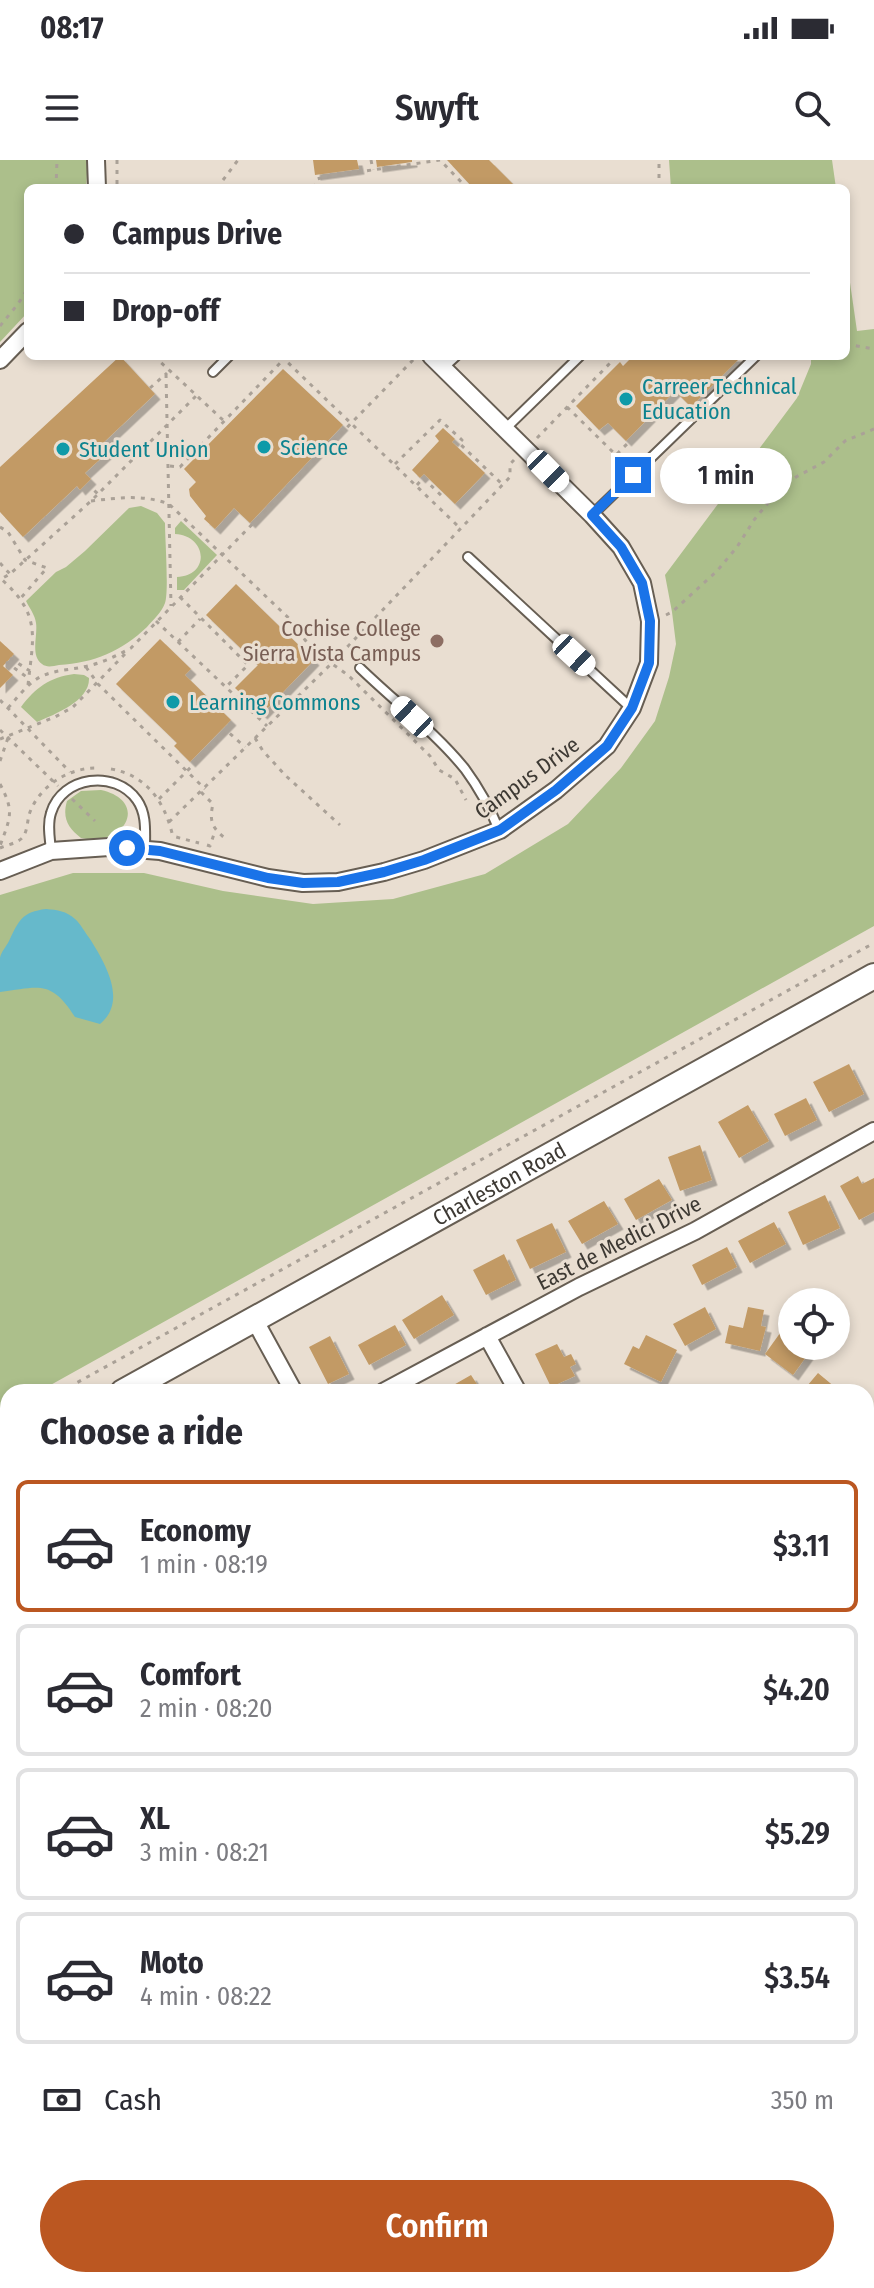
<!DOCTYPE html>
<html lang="en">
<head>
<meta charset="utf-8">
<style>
  body { margin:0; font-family:"Fira Sans Condensed",sans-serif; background:#f7f7f7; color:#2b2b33; height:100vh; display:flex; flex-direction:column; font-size:30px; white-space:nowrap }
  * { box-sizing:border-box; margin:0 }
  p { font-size:26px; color:#7c7c81 }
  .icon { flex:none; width:44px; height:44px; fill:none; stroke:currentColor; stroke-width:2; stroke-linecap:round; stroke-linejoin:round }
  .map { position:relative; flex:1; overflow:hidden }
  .sheet { position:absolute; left:0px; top:1224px; width:874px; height:904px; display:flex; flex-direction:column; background:#fff; border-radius:24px 24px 0 0; box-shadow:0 4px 12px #0003 }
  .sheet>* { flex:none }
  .top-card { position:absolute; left:24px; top:24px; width:826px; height:176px; border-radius:12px; box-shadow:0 4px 12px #0003; display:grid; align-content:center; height:176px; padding:0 40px; background:#fff }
  .buttons { position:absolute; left:778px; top:1128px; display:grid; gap:16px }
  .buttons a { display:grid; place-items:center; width:72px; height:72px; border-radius:50%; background:#fff; box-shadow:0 4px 12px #0003; font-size:40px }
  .end { position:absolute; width:36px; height:36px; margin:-18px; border:10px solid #1a73e8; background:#fff; box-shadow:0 0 0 4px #fff }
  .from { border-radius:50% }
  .bubble { position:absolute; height:56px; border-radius:28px; background:#fff; box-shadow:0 4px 12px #0003; font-size:26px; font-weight:600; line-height:56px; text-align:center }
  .car { position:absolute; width:24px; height:48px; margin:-24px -12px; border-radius:10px; box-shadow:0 0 6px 2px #0007; background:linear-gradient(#fff 24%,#345 0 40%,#fff 0 76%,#345 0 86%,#fff 0) }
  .top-card b { display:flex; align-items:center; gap:28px; height:76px; font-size:30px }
  .top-card b+b { border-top:2px solid #e1e1e2 }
  .top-card i { width:20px; height:20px; background:#2b2b33 }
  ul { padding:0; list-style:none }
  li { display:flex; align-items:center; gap:24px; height:132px; margin:0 16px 12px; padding:0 24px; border:4px solid #e1e1e2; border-radius:12px }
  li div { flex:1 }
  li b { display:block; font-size:30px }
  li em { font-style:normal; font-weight:600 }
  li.active { border-color:#bb5721 }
  li>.icon { width:72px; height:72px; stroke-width:1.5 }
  h2 { padding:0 40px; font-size:36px; line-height:96px }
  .pay { display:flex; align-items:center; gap:20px; height:88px; padding:0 40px; font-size:30px }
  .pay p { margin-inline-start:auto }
  .button { display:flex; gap:16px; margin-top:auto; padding:16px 40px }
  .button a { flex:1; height:92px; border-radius:48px; background:#bb5721; color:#fff; font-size:32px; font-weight:600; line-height:92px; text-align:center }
  .status { display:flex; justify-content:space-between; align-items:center; height:56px; padding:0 40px; background:#fff; direction:ltr }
  .status svg { height:22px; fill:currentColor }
  header { display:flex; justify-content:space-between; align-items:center; height:104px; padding:0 40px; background:#fff; font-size:36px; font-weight:600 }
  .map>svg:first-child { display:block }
  .green { fill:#acbf8b }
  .water { fill:#66b9cb }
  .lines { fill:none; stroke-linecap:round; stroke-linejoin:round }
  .stream { stroke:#66b9cb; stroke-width:5 }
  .building { fill:#c29a65; filter:url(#shadow) }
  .lane-casing { stroke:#675e53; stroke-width:12 }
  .street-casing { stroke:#675e53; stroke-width:20 }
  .secondary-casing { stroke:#675e53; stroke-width:28 }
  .path { stroke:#aaa197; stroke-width:3; stroke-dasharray:4 6; stroke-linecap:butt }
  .lane { stroke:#fff; stroke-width:8 }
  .street { stroke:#fff; stroke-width:16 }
  .secondary { stroke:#fff; stroke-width:24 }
  .route { stroke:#1a73e8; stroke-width:10 }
  .culture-dot { fill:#0f9aa8; stroke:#e9ded1; stroke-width:3 }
  .education-dot { fill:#8d6e63; stroke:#e9ded1; stroke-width:3 }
  .labels { text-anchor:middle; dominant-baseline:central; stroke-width:6; stroke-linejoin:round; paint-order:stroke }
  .culture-label { font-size:22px; fill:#0d838f; stroke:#e9ded1; text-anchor:start }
  .education-label { font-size:22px; fill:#785e54; stroke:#e9ded1; text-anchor:end }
  .street-label { font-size:22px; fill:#3d3933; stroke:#e9ded1 }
</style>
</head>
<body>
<div class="status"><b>08:17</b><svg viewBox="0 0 49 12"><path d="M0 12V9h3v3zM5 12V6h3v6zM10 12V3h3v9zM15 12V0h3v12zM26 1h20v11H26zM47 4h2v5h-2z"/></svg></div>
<header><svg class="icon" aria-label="menu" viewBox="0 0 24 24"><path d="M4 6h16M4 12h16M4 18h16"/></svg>Swyft<svg class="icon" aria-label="search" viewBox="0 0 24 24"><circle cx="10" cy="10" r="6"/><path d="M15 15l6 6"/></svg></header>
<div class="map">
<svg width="874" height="2128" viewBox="0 0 874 2128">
  <defs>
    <filter id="shadow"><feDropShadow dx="5.5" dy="5.5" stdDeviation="0" flood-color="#0004"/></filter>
  </defs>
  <rect width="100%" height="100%" fill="#e9ded1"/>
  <path class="green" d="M0,0H88L86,28H28V152L0,182Z
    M669,0H832L836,28H671Z
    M846,95L857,171L874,169V766L38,1232H8V1249L0,1253V735L73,713H144L223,731L313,744L393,739L485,714L568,664L621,608L655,561L669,517L676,484L672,452L665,415L797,238L811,204V196H846Z
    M141,346L157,353L165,363C165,378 169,432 165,443C162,452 153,460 147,467C122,491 94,503 59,505C53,506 47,508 42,504C30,496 38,475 36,463C35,455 30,449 26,441L56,412L66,407L85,391L129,348Z
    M181,361L217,395L184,430H177V417C210,416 208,376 175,374V368Z
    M74,514L84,515L89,518C90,541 55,554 37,562L21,547C35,528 50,517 74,514Z
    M101,630C150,641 125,688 81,678C68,668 62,658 67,641L81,631Z"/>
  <path class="water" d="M46,749C58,750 66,751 75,759C81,764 85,773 90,779C105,803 128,841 100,864L75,857C51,819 39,827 0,832C0,821 0,809 0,798C1,792 6,787 9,781C19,760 22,752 46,749Z"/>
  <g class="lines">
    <path class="stream" d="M866,1559L874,1548
      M400,2128L409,2120"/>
  </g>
  <path class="building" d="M313,0H357L359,9L315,15Z
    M376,0H412V2L377,7Z
    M447,0H489L517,28H473Z
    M120,196L155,234L102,284L108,292L85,313L91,319L80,330L77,326L23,377L0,352V307Z
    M633,196H742L691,247L675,231L626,281L608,263L599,270L576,246L620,202L623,206Z
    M283,209L343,265L250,363L234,348L215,369L204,359L206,356L190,336L189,329L196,322L184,309Z
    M443,268L455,279L452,282L485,313L455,344L424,314L420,318L412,310L439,281L435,276Z
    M236,424L314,500L262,554L235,528L258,505L206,455Z
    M160,479L191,509L185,515L231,560L190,602L174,586L177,583L116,524Z
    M0,481L14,494L3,506L13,515L0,528Z
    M849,904L864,934L829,952L813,922Z
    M806,938L817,960L785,976L774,954Z
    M748,945L769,981L739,998L718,962Z
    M700,985L712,1020L680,1031L668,997Z
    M858,1016L862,1024L874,1018V1052L859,1060L840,1026Z
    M659,1019L672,1040L636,1060L624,1039Z
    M825,1035L840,1068L803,1085L788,1052Z
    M604,1041L618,1064L582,1084L568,1061Z
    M774,1062L786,1084L750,1103L738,1081Z
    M552,1063L566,1092L530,1109L516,1080Z
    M727,1087L737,1107L702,1125L692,1105Z
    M504,1094L516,1120L486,1135L473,1110Z
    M442,1135L454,1155L414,1179L402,1160Z
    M705,1147L716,1169L685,1186L673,1164Z
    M748,1147L764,1150L761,1166L766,1167L760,1191L725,1183L729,1165L743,1168Z
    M395,1165L406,1185L369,1205L358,1185Z
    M783,1169L792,1176V1186H806L811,1190L793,1215L765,1194Z
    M646,1175L677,1190L661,1222L624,1204L633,1186L639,1189Z
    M330,1176L349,1214L328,1224L309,1187Z
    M557,1184L564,1197L571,1194L576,1204L570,1207L575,1216L551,1227L535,1194Z
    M818,1213L836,1228L833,1232H802Z
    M471,1215L482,1232H453L450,1227Z
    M866,1262L874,1268V1301L870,1306L866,1303Z
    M0,1385L8,1400V1408L0,1412Z
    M871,1391L874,1394V1419L866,1413V1398Z
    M8,1538V1570L0,1572V1541Z
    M0,1587H8V1622H0Z
    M0,1635H8V1679H0Z
    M866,1682L874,1687V1701L866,1714Z
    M8,1690V1719L7,1720L1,1691Z
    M0,1888L8,1893V1902L0,1917Z
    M8,1992V2023L0,2012V1997Z
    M866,2013H874V2042H866Z
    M8,2095V2120H20L7,2128H0V2100Z
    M283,2120H301L308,2127L275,2128Z
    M506,2120H525L532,2128H497Z
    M635,2120H671L662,2128H633L630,2125Z
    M824,2120H863V2128H824Z"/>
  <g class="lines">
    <g class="lane-casing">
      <path id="lane" d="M443,208L456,196
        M213,212L229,196
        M505,269L580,196
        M592,355L756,196
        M468,397L631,548
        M360,508C394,541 435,572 465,609C479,628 490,648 499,670
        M51,691C50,678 47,665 51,653C62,616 115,609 137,640C147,654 145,672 145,689"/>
    </g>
    <g class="street-casing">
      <path id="street" d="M96,0L97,28
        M0,200L28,171
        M0,711L51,691L109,687L160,691L268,718L303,723L338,722L384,712L424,700L500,670L556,630L607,586L632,548L649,503L650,461L642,423L621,387L592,355L431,196
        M254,1159L294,1232
        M487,1176L518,1232
        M383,1232L579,1127L695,1071L874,971
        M866,1343L874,1332
        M0,1447L8,1443
        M0,1775L8,1784
        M866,1781L874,1770
        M0,1823L8,1816
        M866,1828L874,1834
        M0,2065L8,2060
        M866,2078H874
        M238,2128L246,2120
        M591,2128L599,2120
        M795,2128V2120"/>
    </g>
    <g class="secondary-casing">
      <g id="secondary">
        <path id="s1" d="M123,1232L874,816"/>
        <path d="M0,1300L8,1296"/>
      </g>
    </g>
    <path class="path" d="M117,0V28
      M371,0L373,10
      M56,28L57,0
      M217,28L238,0
      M315,28L317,19L324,17L440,0L467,28
      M659,28V0
      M0,166L18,144L28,128
      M846,184L874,189
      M154,196L224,261
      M281,196L460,368
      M166,214L171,446
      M150,228L167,213
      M567,247L616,295L630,281
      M537,278L617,196
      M395,304L440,260L462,280L459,283L503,325
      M170,306L180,307L284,199
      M87,324L98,334
      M417,325L423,318L444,338
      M91,341C118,338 142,334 169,344L298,467C307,491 332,502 350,517L430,596L439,610L455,619L466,640
      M0,367L8,372L25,400L47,408L19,440
      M0,403L10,414
      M180,437L248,505L226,527
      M666,455L672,452L717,411L737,387L754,360L776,333L796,317L824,302L845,281L874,269
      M156,461L267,566
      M178,482L200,459
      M10,498L30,511
      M6,502L28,518
      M86,507L98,524L205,629
      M28,525C33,477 42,455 1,419L10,414L91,341L196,236
      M0,540L70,612
      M8,548C18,537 27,524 40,517C54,510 69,510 83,507C100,504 116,496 131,488L416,197
      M0,570L58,626
      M255,578L263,591L286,616L340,665
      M0,579L55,557L73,547L126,493
      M0,601L8,578
      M111,609C146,615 164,641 172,673L176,677L199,683
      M0,624C15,652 10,658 0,686
      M201,632L213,644C209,661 212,668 226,679
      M72,639L95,661
      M159,639L227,571L245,587
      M169,662L330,505L510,317V304L514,300
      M207,685L210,686L215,671
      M0,688C7,685 18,683 23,677C28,670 27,660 30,652C40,626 68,608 96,608
      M60,1232L874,783
      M0,1266L8,1261"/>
    <use href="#lane" class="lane"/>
    <use href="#street" class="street"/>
    <use href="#secondary" class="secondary"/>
  </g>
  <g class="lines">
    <path class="route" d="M127,688L160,691L268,718L303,723L338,722L384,712L424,700L500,670L556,630L607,586L632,548L649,503L650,461L642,423L621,387L592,355L633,315"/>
  </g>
  <g class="culture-dot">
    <circle cx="626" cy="239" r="8"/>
    <circle cx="264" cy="287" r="8"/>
    <circle cx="63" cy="289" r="8"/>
    <circle cx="173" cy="542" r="8"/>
  </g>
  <circle class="education-dot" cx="437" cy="481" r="8"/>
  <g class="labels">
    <g class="culture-label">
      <text x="642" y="226">Carreer Technical<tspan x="642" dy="25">Education</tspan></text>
      <text x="280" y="287">Science</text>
      <text x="79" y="289">Student Union</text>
      <text x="189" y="542">Learning Commons</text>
    </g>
    <g class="education-label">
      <text x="421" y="468">Cochise College<tspan x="421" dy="25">Sierra Vista Campus</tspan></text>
    </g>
    <g class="street-label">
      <text transform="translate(527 618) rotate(-36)">Campus Drive</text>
      <text stroke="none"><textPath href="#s1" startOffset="430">Charleston Road</textPath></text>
      <text transform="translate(619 1083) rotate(-27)">East de Medici Drive</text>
    </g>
  </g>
</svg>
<div class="buttons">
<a><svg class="icon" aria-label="locate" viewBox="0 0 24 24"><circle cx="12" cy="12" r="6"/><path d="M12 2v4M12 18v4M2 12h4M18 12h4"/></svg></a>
</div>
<i class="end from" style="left:127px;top:688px"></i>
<i class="end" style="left:633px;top:315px"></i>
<div class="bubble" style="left:660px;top:288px;width:132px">1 min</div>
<i class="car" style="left:548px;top:311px;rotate:135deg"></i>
<i class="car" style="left:574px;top:495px;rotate:133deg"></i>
<i class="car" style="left:412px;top:557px;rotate:313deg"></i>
<div class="top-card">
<b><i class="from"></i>Campus Drive</b>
<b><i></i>Drop-off</b>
</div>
<section class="sheet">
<h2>Choose a ride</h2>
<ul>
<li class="active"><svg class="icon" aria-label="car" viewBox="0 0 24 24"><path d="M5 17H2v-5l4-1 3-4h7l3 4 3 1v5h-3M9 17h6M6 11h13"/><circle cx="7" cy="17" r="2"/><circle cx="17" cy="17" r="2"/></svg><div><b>Economy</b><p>1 min · 08:19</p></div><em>$3.11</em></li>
<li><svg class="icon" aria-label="car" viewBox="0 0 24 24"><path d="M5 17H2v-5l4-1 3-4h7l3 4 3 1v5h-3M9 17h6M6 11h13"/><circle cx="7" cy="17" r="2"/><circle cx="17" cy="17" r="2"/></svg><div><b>Comfort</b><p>2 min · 08:20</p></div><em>$4.20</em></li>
<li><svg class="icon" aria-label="car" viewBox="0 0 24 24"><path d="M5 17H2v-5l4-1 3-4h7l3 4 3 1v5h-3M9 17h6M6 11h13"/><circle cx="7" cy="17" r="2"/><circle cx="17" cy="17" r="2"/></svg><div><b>XL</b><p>3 min · 08:21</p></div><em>$5.29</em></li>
<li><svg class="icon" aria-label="car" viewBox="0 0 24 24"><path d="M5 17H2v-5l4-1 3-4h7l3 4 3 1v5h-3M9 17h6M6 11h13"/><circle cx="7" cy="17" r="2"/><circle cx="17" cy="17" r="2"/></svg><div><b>Moto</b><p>4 min · 08:22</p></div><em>$3.54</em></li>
</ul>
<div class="pay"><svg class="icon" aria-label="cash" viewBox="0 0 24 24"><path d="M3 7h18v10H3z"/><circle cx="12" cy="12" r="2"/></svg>Cash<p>350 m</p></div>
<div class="button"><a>Confirm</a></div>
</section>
</div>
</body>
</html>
